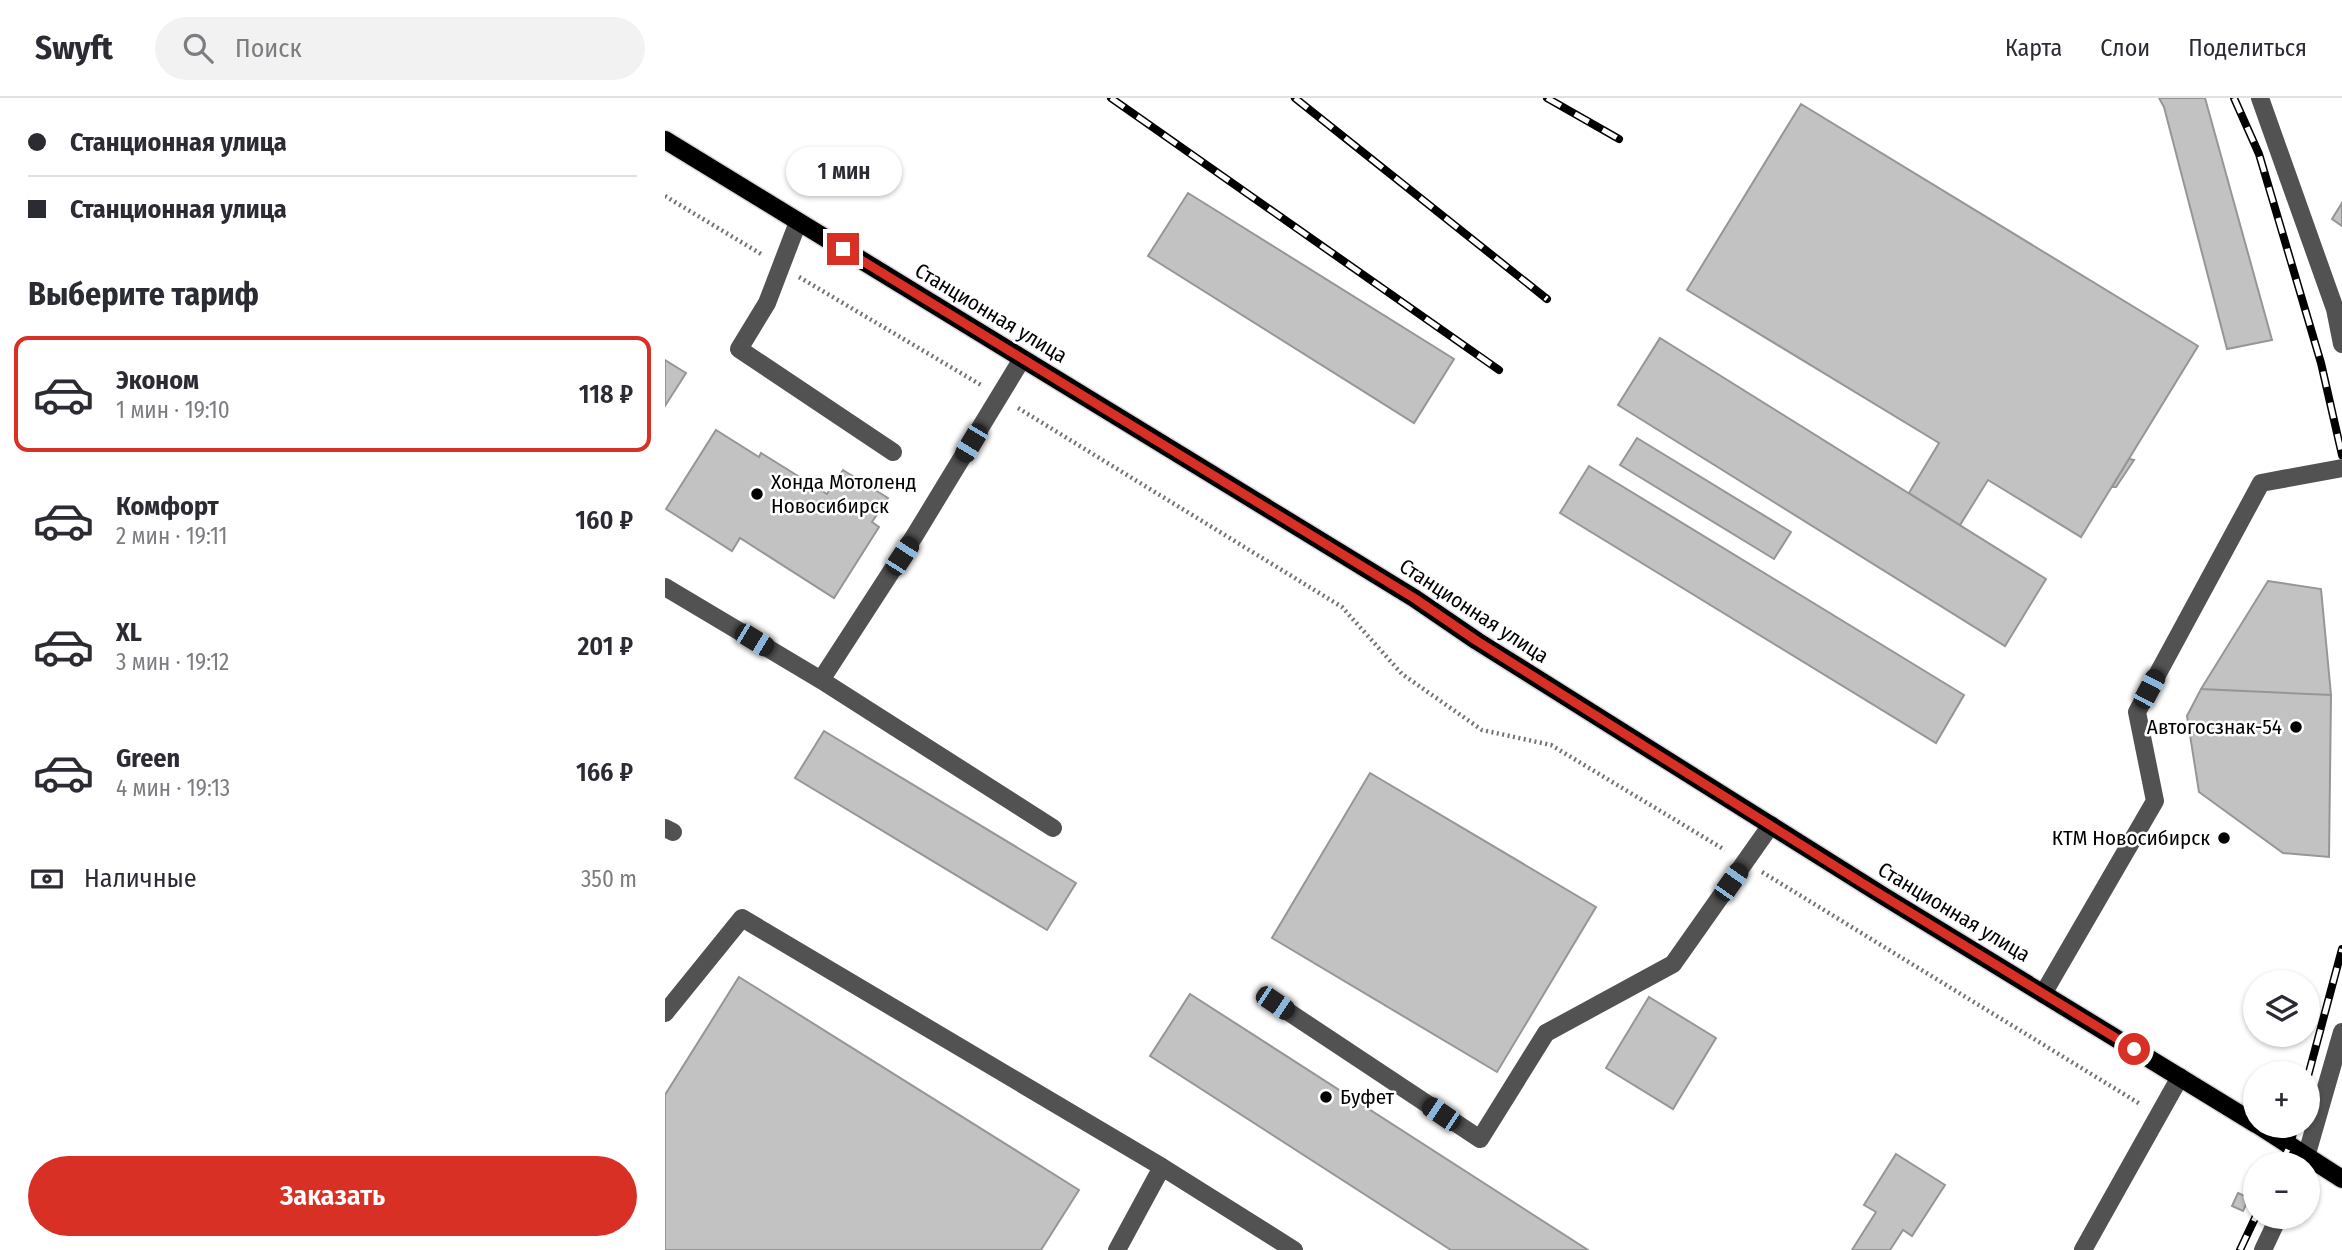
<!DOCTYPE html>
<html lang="ru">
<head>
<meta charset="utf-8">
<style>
  body { margin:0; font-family:"Fira Sans Condensed",sans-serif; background:#f2f2f3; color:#2b2b33; height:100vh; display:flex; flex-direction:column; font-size:26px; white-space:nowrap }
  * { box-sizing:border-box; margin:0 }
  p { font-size:23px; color:#7c7c81 }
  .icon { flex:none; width:38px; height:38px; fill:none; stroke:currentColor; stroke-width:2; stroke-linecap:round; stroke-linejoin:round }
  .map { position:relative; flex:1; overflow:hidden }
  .panel { display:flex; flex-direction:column; background:#fff; width:665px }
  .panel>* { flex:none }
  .guide { display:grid; align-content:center; height:154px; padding:0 28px; background:#fff }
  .buttons { position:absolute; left:1578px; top:872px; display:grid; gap:14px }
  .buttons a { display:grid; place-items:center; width:77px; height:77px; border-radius:50%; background:#fff; box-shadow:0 2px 5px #0004; font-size:35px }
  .end { position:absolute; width:32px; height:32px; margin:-16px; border:9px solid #d93025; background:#fff; box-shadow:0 0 0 4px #fff }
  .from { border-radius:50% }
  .bubble { position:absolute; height:49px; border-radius:24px; background:#fff; box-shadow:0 2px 5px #0004; font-size:23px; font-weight:600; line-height:49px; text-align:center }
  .car { position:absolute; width:21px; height:42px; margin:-21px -10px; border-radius:9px; box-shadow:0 0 5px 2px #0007; background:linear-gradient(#222 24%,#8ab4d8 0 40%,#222 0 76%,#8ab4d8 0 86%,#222 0) }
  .guide b { display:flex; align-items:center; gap:24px; height:66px; font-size:26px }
  .guide b+b { border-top:2px solid #e1e1e2 }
  .guide i { width:18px; height:18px; background:#2b2b33 }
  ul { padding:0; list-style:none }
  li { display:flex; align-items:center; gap:21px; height:116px; margin:0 14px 10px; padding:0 14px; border:4px solid transparent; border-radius:14px }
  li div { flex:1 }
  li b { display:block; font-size:26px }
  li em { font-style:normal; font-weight:600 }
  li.on { border-color:#d93025 }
  li>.icon { width:63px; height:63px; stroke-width:1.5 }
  h2 { padding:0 28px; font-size:32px; line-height:84px }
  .pay { display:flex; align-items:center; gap:18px; height:77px; padding:0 28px; font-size:26px }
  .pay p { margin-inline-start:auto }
  .primary-button { display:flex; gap:14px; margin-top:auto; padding:14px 28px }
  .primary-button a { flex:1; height:80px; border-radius:42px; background:#d93025; color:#fff; font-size:28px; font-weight:600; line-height:80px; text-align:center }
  header { display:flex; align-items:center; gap:42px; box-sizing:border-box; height:98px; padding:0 35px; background:#fff; border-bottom:2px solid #e1e1e2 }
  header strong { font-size:33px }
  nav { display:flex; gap:38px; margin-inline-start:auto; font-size:24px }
  .search { width:490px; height:63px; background:#f2f2f3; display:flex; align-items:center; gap:18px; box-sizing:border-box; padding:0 24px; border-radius:38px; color:#7c7c81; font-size:26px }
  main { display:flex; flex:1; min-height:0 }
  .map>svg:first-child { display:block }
  .building { fill:#c2c2c2; stroke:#969696; stroke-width:2 }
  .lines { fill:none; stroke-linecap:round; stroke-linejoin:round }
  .major-casing { stroke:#dbdbdb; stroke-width:21 }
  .path { stroke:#747474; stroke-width:4.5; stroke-dasharray:2 3.5; stroke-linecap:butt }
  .minor { stroke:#525252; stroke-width:18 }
  .major { stroke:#000; stroke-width:18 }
  .rail-casing { stroke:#000; stroke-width:8 }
  .rail { stroke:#fff; stroke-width:5; stroke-dasharray:16; stroke-linecap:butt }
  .route { stroke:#d93025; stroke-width:9 }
  .poi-dot { fill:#000; stroke:#fff; stroke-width:2.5 }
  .labels { text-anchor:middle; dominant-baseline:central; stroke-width:5; stroke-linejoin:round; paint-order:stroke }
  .street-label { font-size:21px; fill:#000; stroke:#fff }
  .poi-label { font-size:21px; fill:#000; stroke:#fff; text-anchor:start }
</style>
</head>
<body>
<header>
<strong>Swyft</strong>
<div class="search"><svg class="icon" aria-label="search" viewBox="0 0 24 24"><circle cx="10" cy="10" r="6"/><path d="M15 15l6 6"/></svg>Поиск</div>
<nav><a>Карта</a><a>Слои</a><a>Поделиться</a></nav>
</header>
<main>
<section class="panel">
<div class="guide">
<b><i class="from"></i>Станционная улица</b>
<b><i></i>Станционная улица</b>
</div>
<h2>Выберите тариф</h2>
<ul>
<li class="on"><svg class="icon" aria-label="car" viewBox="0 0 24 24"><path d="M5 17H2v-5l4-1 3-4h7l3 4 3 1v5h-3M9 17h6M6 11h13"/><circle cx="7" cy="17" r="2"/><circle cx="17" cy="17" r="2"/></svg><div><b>Эконом</b><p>1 мин · 19:10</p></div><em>118 ₽</em></li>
<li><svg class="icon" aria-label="car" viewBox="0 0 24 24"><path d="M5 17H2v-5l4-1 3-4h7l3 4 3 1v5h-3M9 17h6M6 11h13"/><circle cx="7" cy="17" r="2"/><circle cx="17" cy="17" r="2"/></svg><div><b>Комфорт</b><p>2 мин · 19:11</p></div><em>160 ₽</em></li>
<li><svg class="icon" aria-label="car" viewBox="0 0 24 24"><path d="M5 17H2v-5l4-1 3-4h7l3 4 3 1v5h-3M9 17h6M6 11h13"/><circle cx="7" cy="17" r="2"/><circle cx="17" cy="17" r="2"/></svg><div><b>XL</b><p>3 мин · 19:12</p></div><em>201 ₽</em></li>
<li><svg class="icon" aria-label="car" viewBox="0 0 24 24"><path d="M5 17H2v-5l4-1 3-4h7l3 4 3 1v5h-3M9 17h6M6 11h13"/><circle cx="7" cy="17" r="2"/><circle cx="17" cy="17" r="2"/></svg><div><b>Green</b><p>4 мин · 19:13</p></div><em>166 ₽</em></li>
</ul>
<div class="pay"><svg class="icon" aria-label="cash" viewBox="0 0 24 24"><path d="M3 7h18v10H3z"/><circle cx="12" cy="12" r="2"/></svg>Наличные<p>350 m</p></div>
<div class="primary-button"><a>Заказать</a></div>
</section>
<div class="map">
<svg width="1677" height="1152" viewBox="0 0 1677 1152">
  <rect width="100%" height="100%" fill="#fff"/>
  <path class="building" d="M1494,0H1540L1607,242L1562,251L1499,9Z
    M1136,6L1533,248L1416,439L1323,382L1295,427L1244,395L1274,345L1022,192Z
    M523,95L789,261L749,325L483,158Z
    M1677,105V128L1667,121Z
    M995,240L1381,481L1340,548L953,307Z
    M0,262L21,275L0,308Z
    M51,332L94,359L96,355L162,396L178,372L223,400L207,424L214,429L169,500L75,440L67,453L1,411Z
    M972,340L1126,434L1109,461L955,367Z
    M1464,361L1469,362L1451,389H1447Z
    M924,368L1299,597L1271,645L895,415Z
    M1603,483L1656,491L1666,597L1536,591Z
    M1536,591L1666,597L1664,759L1618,755L1534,694L1522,618Z
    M159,633L411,785L382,832L130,680Z
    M705,675L931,809L832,974L607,840Z
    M74,879L414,1092L376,1152H0V997Z
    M525,896L923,1152H786L485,958Z
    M984,899L1051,940L1008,1011L941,970Z
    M1231,1056L1280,1087L1247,1138L1238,1132L1225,1152H1187L1211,1114L1199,1107Z
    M1573,1095L1584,1100L1578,1113L1567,1108Z"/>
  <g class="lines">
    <g class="major-casing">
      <path id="major" d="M0,42L749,500L812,543L1220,799L1591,1026
        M1593,1027L1677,1081"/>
    </g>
    <path class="path" d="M0,98L96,156
      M134,179L316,287
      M353,310L677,509L737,576L817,632L886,647L1060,752
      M1097,774L1475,1006"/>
    <path class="minor" d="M1595,0L1670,211L1677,246
      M133,124L102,205L74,251L228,354
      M0,489L156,582L388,730
      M156,582L250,437L357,261
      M0,730L8,734
      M1378,896L1490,703L1472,614L1596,385L1677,370
      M610,905L815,1041L881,935L1008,866L1106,727
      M0,915L77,820L497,1069L629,1152
      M1639,1066L1677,934
      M452,1152L497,1069
      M1418,1152L1515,979
      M1598,1152L1614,1118"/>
    <use href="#major" class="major"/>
    <g class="rail-casing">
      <path id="rail" d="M446,0L834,272
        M630,0L882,201
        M882,0L954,41
        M1569,0L1594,56L1656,265L1677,357
        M1643,978L1677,851
        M1616,1066L1625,1047L1630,1027
        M1575,1152L1591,1118"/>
    </g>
    <use href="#rail" class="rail"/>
  </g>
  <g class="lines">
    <path class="route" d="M178,151L749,500L812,543L1197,785L1469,951"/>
  </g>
  <g class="poi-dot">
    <circle cx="92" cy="396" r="7"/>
    <circle cx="1631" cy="629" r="7"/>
    <circle cx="1559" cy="740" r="7"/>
    <circle cx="661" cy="999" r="7"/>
  </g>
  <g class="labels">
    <g class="street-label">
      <text transform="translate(326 215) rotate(31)">Станционная улица</text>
      <text transform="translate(809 513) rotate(33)">Станционная улица</text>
      <text transform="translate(1289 814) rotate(31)">Станционная улица</text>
    </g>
    <g class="poi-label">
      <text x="106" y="384">Хонда Мотоленд<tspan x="106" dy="24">Новосибирск</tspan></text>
      <text x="1617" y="629" text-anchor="end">Автогосзнак-54</text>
      <text x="1545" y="740" text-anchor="end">КТМ Новосибирск</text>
      <text x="675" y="999">Буфет</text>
    </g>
  </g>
</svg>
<div class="buttons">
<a><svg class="icon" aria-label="layers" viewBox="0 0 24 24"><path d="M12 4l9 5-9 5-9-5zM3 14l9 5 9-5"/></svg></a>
<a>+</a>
<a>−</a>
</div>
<i class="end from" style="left:1469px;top:951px"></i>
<i class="end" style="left:178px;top:151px"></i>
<div class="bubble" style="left:121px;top:49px;width:116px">1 мин</div>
<i class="car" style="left:306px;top:345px;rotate:211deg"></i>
<i class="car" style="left:237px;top:458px;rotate:33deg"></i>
<i class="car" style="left:89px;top:542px;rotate:121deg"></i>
<i class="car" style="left:1484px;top:591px;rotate:28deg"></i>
<i class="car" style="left:1066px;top:784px;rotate:35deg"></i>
<i class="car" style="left:610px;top:905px;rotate:124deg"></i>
<i class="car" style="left:776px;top:1016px;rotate:304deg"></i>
</div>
</main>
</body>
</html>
